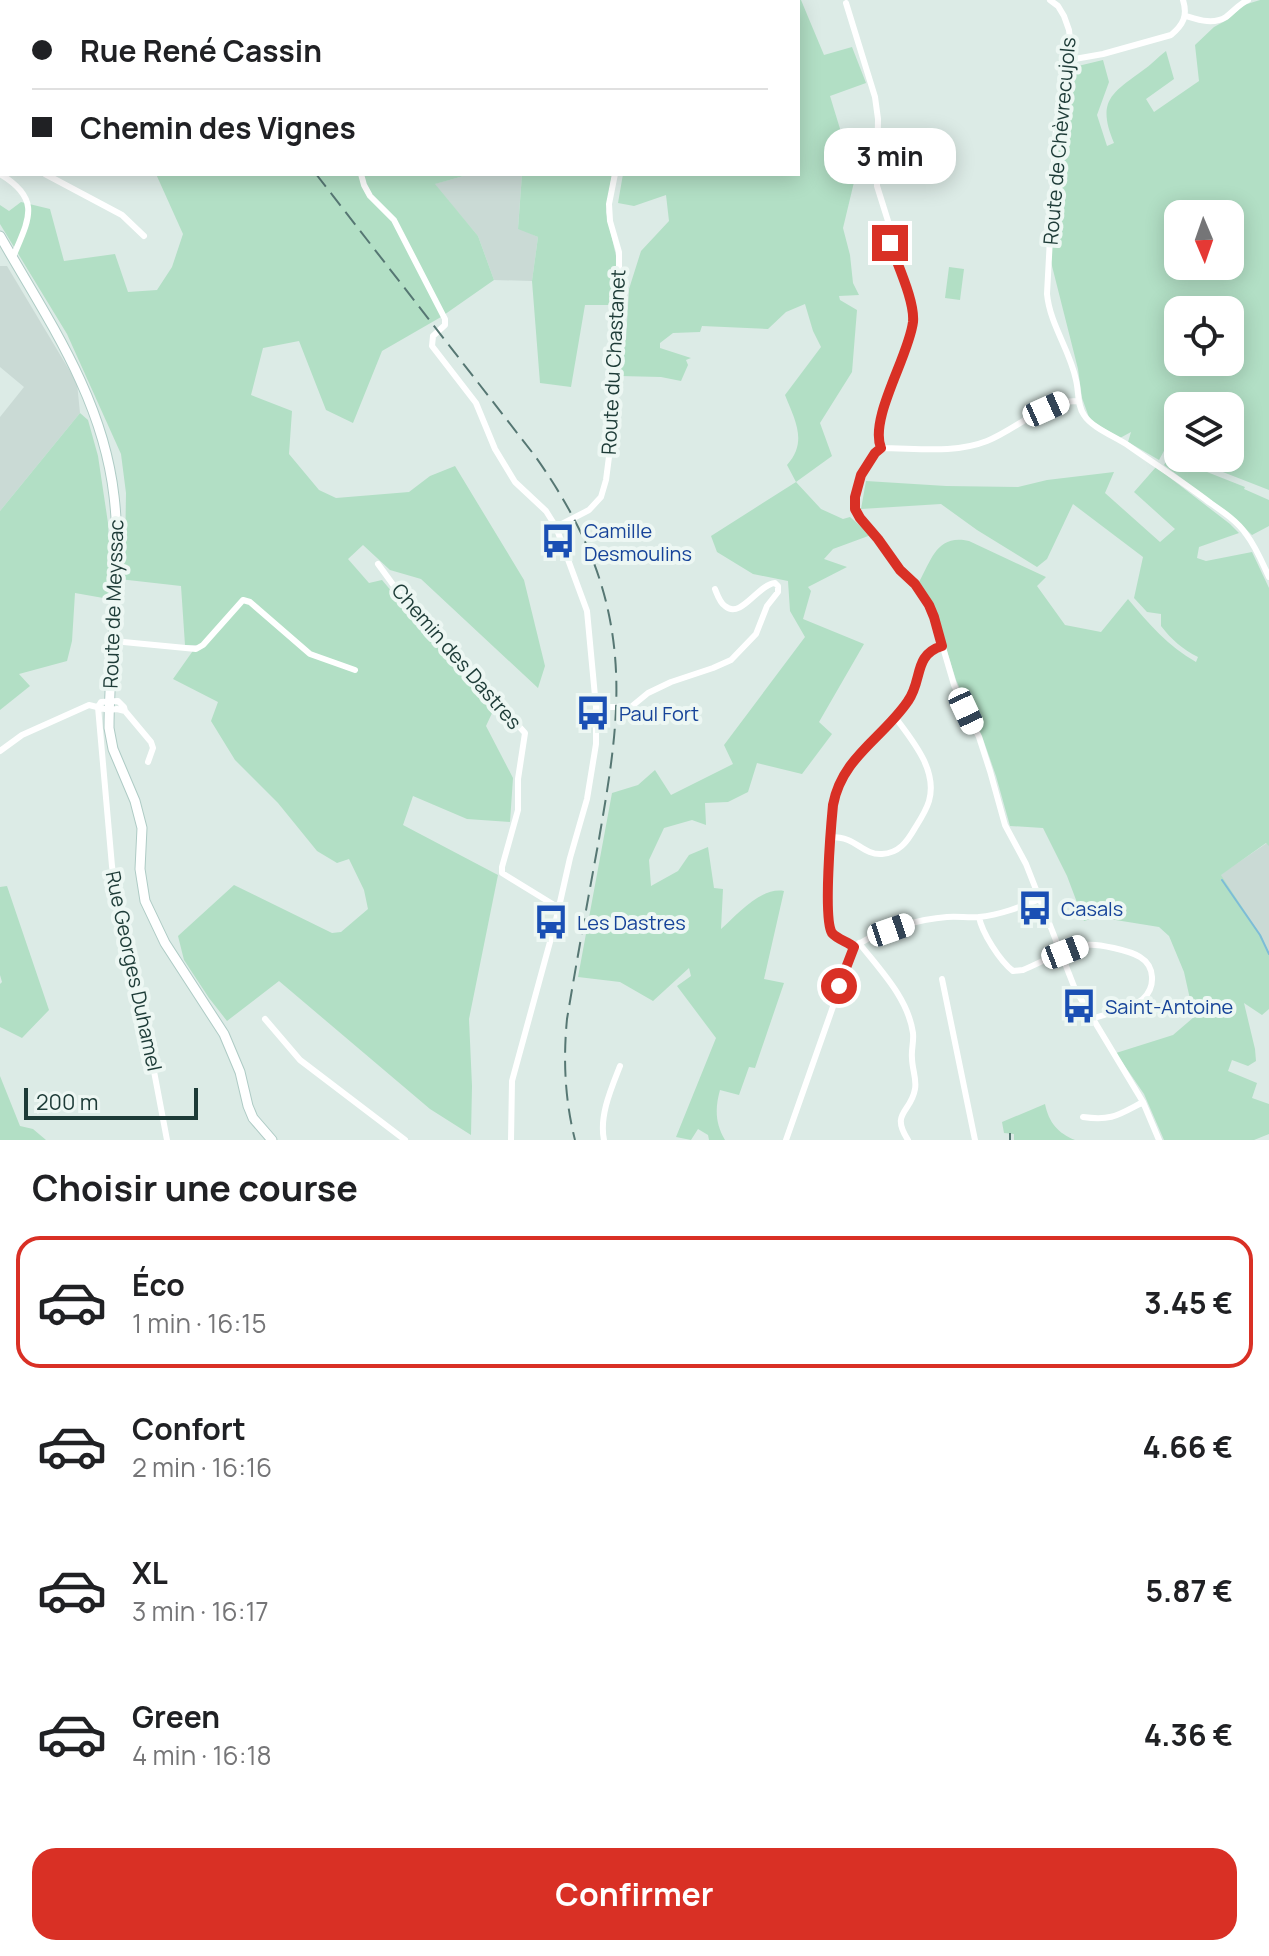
<!DOCTYPE html>
<html lang="fr">
<head>
<meta charset="utf-8">
<style>
  body { margin:0; font-family:Manrope,sans-serif; background:#f6f6f6; color:#202124; height:100vh; display:flex; flex-direction:column; font-size:30px; white-space:nowrap }
  * { box-sizing:border-box; margin:0 }
  p { font-size:26px; color:#757577 }
  .icon { flex:none; width:44px; height:44px; fill:none; stroke:currentColor; stroke-width:2; stroke-linecap:round; stroke-linejoin:round }
  .map { position:relative; height:1140px; overflow:hidden }
  .panel { display:flex; flex-direction:column; background:#fff; flex:1 }
  .panel>* { flex:none }
  .banner { position:absolute; left:0px; top:0px; width:800px; height:176px; box-shadow:0 4px 20px #0003; display:grid; align-content:center; height:176px; padding:0 32px; background:#fff }
  .needle { width:52px; rotate:178deg }
  .buttons { position:absolute; left:1164px; top:200px; display:grid; gap:16px }
  .buttons a { display:grid; place-items:center; width:80px; height:80px; border-radius:16px; background:#fff; box-shadow:0 4px 20px #0003; font-size:40px }
  .scale { position:absolute; left:24px; bottom:20px; width:174px; box-sizing:border-box; padding-left:8px; border:4px solid #1d3b37; border-top:0; font-size:22px; line-height:28px; white-space:nowrap; color:#1d3b37; -webkit-text-stroke:6px #edf7f3; paint-order:stroke }
  .end { position:absolute; width:36px; height:36px; margin:-18px; border:10px solid #d93025; background:#fff; box-shadow:0 0 0 4px #fff }
  .from { border-radius:50% }
  .bubble { position:absolute; height:56px; border-radius:24px; background:#fff; box-shadow:0 4px 20px #0003; font-size:26px; font-weight:700; line-height:56px; text-align:center }
  .car { position:absolute; width:24px; height:48px; margin:-24px -12px; border-radius:10px; box-shadow:0 0 6px 2px #0007; background:linear-gradient(#fff 24%,#345 0 40%,#fff 0 76%,#345 0 86%,#fff 0) }
  .banner b { display:flex; align-items:center; gap:28px; height:76px; font-size:30px }
  .banner b+b { border-top:2px solid #e0e0e0 }
  .banner i { width:20px; height:20px; background:#202124 }
  ul { padding:0; list-style:none }
  li { display:flex; align-items:center; gap:24px; height:132px; margin:0 16px 12px; padding:0 16px; border:4px solid transparent; border-radius:24px }
  li div { flex:1 }
  li b { display:block; font-size:30px }
  li em { font-style:normal; font-weight:700 }
  li.current { border-color:#d93025 }
  li>.icon { width:72px; height:72px; stroke-width:1.5 }
  h2 { padding:0 32px; font-size:36px; line-height:96px }
  .cta { display:flex; gap:16px; margin-top:auto; padding:16px 32px }
  .cta a { flex:1; height:92px; border-radius:24px; background:#d93025; color:#fff; font-size:32px; font-weight:700; line-height:92px; text-align:center }
  .map>svg:first-child { display:block }
  .built { fill:#cadad5 }
  .green { fill:#b2dfc5; fill-rule:evenodd }
  .lines { fill:none; stroke-linecap:round; stroke-linejoin:round }
  .stream { stroke:#7dbcd7; stroke-width:2 }
  .secondary-casing { stroke:#aecbc5; stroke-width:11 }
  .minor { stroke:#fff; stroke-width:6 }
  .secondary { stroke:#fff; stroke-width:9 }
  .rail { stroke:#567773; stroke-width:2; stroke-dasharray:16 8; stroke-linecap:butt }
  .route { stroke:#d93025; stroke-width:10 }
  .labels { text-anchor:middle; dominant-baseline:central; stroke-width:8; stroke-linejoin:round; paint-order:stroke }
  .street-label { font-size:20px; fill:#1d3b37; stroke:#edf7f3 }
  .transit-label { font-size:20px; fill:#164399; stroke:#edf7f3; text-anchor:start }
</style>
</head>
<body>
<div class="map">
<svg width="1269" height="1140" viewBox="0 0 1269 1140">
  <rect width="100%" height="100%" fill="#dcebe6"/>
  <path class="built" d="M471,174H522L518,228L538,237L532,281L494,280L478,236L434,184Z
    M0,266H7L77,383L80,413L0,511V417L24,387L0,367Z
    M1267,843H1269V952L1262,937L1220,875Z"/>
  <path class="green" d="M12,0H396L397,2H14Z
    M617,0H801L824,55L852,47L866,83L830,96L855,178L843,228L850,255L853,283L859,295L839,296L840,300L857,310L852,372L820,423L832,456L796,482L821,509L843,519L850,517L871,535L833,549L824,559L847,567L808,587L811,591L803,619L864,644L819,722L832,734L802,774L757,763L748,792L728,802L705,803L706,825L692,820L664,828L649,860L651,886L678,871L689,855L708,847L714,888L723,889L721,929C737,915 760,887 784,891L764,979L784,983L755,1068L749,1067L739,1095L720,1090C715,1108 715,1123 725,1140H709L708,1135L698,1129L691,1140L676,1137L716,1038L677,986L691,976L689,968L653,1001L620,982L578,977L612,793L638,785L655,770L671,795L733,764L724,745L805,637L790,611L788,581L753,574L717,552L711,536L796,482L787,465C808,442 795,420 785,395L821,347L813,331L805,304L786,312L768,329L702,326L700,332L673,333L660,343V348L691,358L686,360L688,365L681,381L661,377L620,376L621,341L626,340L629,289L641,251L669,221L666,195L634,206L618,203L623,174H798V2H617Z
    M1260,0H1269V490L1187,458H1230V406H1178V454L1165,449L1159,460L1128,442L1131,432L1120,438L1090,420L1082,398L1078,369L1051,262L1060,135L1070,74L1078,66L1103,60L1109,82L1097,115L1107,146L1114,143C1097,102 1110,94 1142,71C1151,65 1158,57 1166,51L1174,79L1146,99L1154,112L1199,81L1195,45L1214,27L1227,20L1244,5ZM1178,214H1230V266H1178ZM1178,310H1230V362H1178Z
    M156,174H471L435,184L478,236L494,280L441,317L382,351L353,423L326,410L299,341L263,348L251,395L292,411L289,454L319,490L336,498L409,492L430,476L455,466L524,580L545,666L538,688L421,579L390,570L363,545L348,559L369,583L382,580L493,711L486,726L513,778L510,822L467,819L413,796L403,825L498,875L469,1019L472,1086L471,1135L430,1109L279,981L227,1021L209,998L184,960L178,936L234,885L332,933L341,932L368,909L364,890L349,859L337,863L317,851L278,803L235,760L211,721L218,702L173,679L197,645H185L181,586L110,578L109,599L75,593L72,641L67,661L19,674L30,686L0,710V511L80,413L88,420L98,456L108,523L110,562L125,553L126,493L121,454L67,334L0,224V205L9,211L21,202L50,209L64,261L115,254L128,292L157,290L172,267L183,234Z
    M522,174H612L606,212L616,256V305H585L571,387L540,383L532,281L538,237L518,229Z
    M949,267L964,269L960,300L945,298Z
    M1169,457L1245,487L1244,489L1269,500V526L1252,535L1232,516L1164,465Z
    M1156,467L1230,524L1239,533L1199,547L1197,558L1206,561L1252,552L1269,588V846L1266,843L1221,875L1262,937L1269,952V1009L1262,1015L1244,1003L1255,1049L1256,1061L1248,1066L1232,1060L1228,1071L1257,1083L1252,1098L1269,1104V1134L1254,1140H1164L1144,1094L1116,1053L1173,1035L1194,1017L1184,972L1169,936L1159,927L1097,917L1084,921L1067,876L1043,828L1010,826L996,776L982,736L956,680L933,605L919,582C932,559 937,534 969,541L1046,577L1037,586L1065,625L1101,632L1128,599C1149,624 1168,646 1196,662L1198,657C1182,649 1172,640 1161,626V614L1147,612L1134,598L1143,557L1073,504L1047,559L1037,567L977,530L941,504L861,509L866,481L946,486L1018,487L1047,480L1114,472L1105,493L1160,542L1175,529L1134,492Z
    M7,886L49,1010L22,1038L0,1027V984L2,982L0,975V887Z
    M0,1076L20,1126L33,1129L46,1140H0Z
    M1045,1104C1049,1123 1058,1133 1075,1140H1014V1134L1004,1133L1002,1122Z"/>
  <g class="lines">
    <path class="stream" d="M1222,880L1260,935L1269,954"/>
    <g class="secondary-casing">
      <path id="secondary" d="M0,236C48,320 103,398 114,496C123,571 109,653 109,728L113,749L135,801L142,828L140,869L145,901L165,943L224,1034L240,1072L248,1106L253,1118L272,1140"/>
    </g>
    <path class="minor" d="M1050,0L1058,6L1064,16L1069,30L1071,48L1056,127L1047,294C1050,325 1070,350 1076,380C1079,392 1077,405 1084,415C1092,428 1116,437 1129,446C1156,465 1183,482 1209,502C1222,511 1237,521 1246,534C1256,547 1262,562 1269,577
      M345,2V0
      M612,2V0
      M846,3L875,97L878,119L877,186L888,221L890,243L913,308V322L909,337L880,422L878,439L881,448
      M1186,16C1199,20 1213,25 1226,17C1234,11 1239,4 1248,0
      M1069,60L1103,54L1171,35C1183,25 1188,16 1183,0
      M0,116L2,118
      M0,174C42,199 29,219 13,257
      M45,174L122,215L144,236
      M361,174L364,185L370,196L394,220L445,319V325L433,336L432,346L476,403L495,449L515,482L546,511L556,527L587,611L596,707V744L587,799L570,858L556,920L512,1081L511,1140
      M881,448C862,463 848,496 860,518L900,570L915,584L929,605L934,617L954,685L979,737L990,771L1005,825L1026,864L1075,989L1143,1102L1159,1140
      M881,448C916,448 954,454 987,441C1017,429 1045,400 1078,401
      M556,527L589,510L601,497L606,480L610,449L619,306V252L610,221L609,204L615,174
      M378,564L397,590L525,733L518,779V810L502,867V873L559,908
      M113,641L196,649L203,645L243,600L250,602L310,654L355,670
      M98,707L112,866L123,941L146,1029L167,1140
      M98,707L101,702L118,701L124,707L125,711L151,742L153,748L148,762
      M596,707H631L648,693L671,682L713,668L731,660L756,634L767,606L778,592V586L775,583C758,584 741,620 725,606C720,603 717,594 715,589
      M0,751L22,735L89,705L109,710L117,709L125,711
      M830,837C836,837 843,838 848,840C860,845 868,855 882,854C899,853 907,842 915,828C920,820 926,811 929,801C938,770 912,740 895,717
      M979,917C982,933 1000,961 1013,971L1023,970C1042,962 1066,948 1086,945C1097,943 1131,951 1140,957C1155,966 1156,987 1143,999C1133,1008 1105,1014 1092,1019
      M859,943C880,970 908,998 913,1033C914,1042 911,1050 912,1058C912,1069 917,1079 915,1089C911,1113 890,1112 908,1140
      M857,945C880,930 920,919 947,917C958,916 968,918 979,917C1000,915 1020,907 1040,899
      M854,947C848,942 837,939 832,933C823,919 831,826 833,805C842,757 882,738 908,701C923,680 913,656 942,646
      M942,979L975,1140
      M265,1019L300,1060L405,1140
      M1083,1117C1112,1121 1118,1115 1143,1102
      M604,1140C599,1116 611,1089 620,1066
      M786,1140L854,947"/>
    <use href="#secondary" class="secondary"/>
    <path class="rail" d="M86,0L94,2
      M316,174L535,456C569,504 597,556 609,615C625,692 612,763 599,839C588,899 577,959 567,1019C563,1061 565,1100 575,1140
      M1010,1133V1140"/>
  </g>
  <g class="lines">
    <path class="route" d="M839,986L854,947C848,942 837,939 832,933C823,919 831,826 833,805C842,757 883,738 908,701C923,680 913,655 942,646L934,617L929,605L915,584L900,570L878,539L860,518L855,509V497L861,475L875,453L881,448C869,418 909,356 913,322C915,301 897,264 890,243"/>
  </g>
  <defs>
    <g id="bus-bare" transform="scale(2.76)"><path d="M-5-6H5V4H4V6H2V4H-2V6H-4V4H-5ZM-3.5-4V0h7V-4ZM-3.5 1.2v1.5H-2V1.2ZM2 1.2v1.5H3.5V1.2Z" fill="#1a4fb4" stroke="#edf7f3" stroke-width="2.5" paint-order="stroke"/></g>
  </defs>
  <g fill-rule="evenodd">
    <use href="#bus-bare" x="558" y="541"/>
    <use href="#bus-bare" x="593" y="713"/>
    <use href="#bus-bare" x="1035" y="908"/>
    <use href="#bus-bare" x="551" y="922"/>
    <use href="#bus-bare" x="1079" y="1006"/>
  </g>
  <g class="labels">
    <g class="street-label">
      <text transform="translate(1059 141) rotate(-85)">Route de Chèvrecujols</text>
      <text transform="translate(613 362) rotate(-87)">Route du Chastanet</text>
      <text transform="translate(113 604) rotate(-88)">Route de Meyssac</text>
      <text transform="translate(457 656) rotate(49)">Chemin des Dastres</text>
      <text transform="translate(134 971) rotate(78)">Rue Georges Duhamel</text>
    </g>
    <g class="transit-label">
      <text x="584" y="530">Camille<tspan x="584" dy="23">Desmoulins</tspan></text>
      <text x="619" y="713">Paul Fort</text>
      <text x="1061" y="908">Casals</text>
      <text x="577" y="922">Les Dastres</text>
      <text x="1105" y="1006">Saint-Antoine</text>
    </g>
  </g>
</svg>
<div class="buttons">
<a><svg class="needle" viewBox="-14 -14 28 28"><path d="M0-13l5 13h-10z" fill="#e53935"/><path d="M0 13l5-13h-10z" fill="#757577"/></svg></a>
<a><svg class="icon" aria-label="locate" viewBox="0 0 24 24"><circle cx="12" cy="12" r="6"/><path d="M12 2v4M12 18v4M2 12h4M18 12h4"/></svg></a>
<a><svg class="icon" aria-label="layers" viewBox="0 0 24 24"><path d="M12 4l9 5-9 5-9-5zM3 14l9 5 9-5"/></svg></a>
</div>
<div class="scale">200 m</div>
<i class="end from" style="left:839px;top:986px"></i>
<i class="end" style="left:890px;top:243px"></i>
<div class="bubble" style="left:824px;top:128px;width:132px">3 min</div>
<i class="car" style="left:1046px;top:409px;rotate:66deg"></i>
<i class="car" style="left:966px;top:711px;rotate:155deg"></i>
<i class="car" style="left:891px;top:930px;rotate:71deg"></i>
<i class="car" style="left:1065px;top:952px;rotate:69deg"></i>
<div class="banner">
<b><i class="from"></i>Rue René Cassin</b>
<b><i></i>Chemin des Vignes</b>
</div>
</div>
<section class="panel">
<h2>Choisir une course</h2>
<ul>
<li class="current"><svg class="icon" aria-label="car" viewBox="0 0 24 24"><path d="M5 17H2v-5l4-1 3-4h7l3 4 3 1v5h-3M9 17h6M6 11h13"/><circle cx="7" cy="17" r="2"/><circle cx="17" cy="17" r="2"/></svg><div><b>Éco</b><p>1 min · 16:15</p></div><em>3.45 €</em></li>
<li><svg class="icon" aria-label="car" viewBox="0 0 24 24"><path d="M5 17H2v-5l4-1 3-4h7l3 4 3 1v5h-3M9 17h6M6 11h13"/><circle cx="7" cy="17" r="2"/><circle cx="17" cy="17" r="2"/></svg><div><b>Confort</b><p>2 min · 16:16</p></div><em>4.66 €</em></li>
<li><svg class="icon" aria-label="car" viewBox="0 0 24 24"><path d="M5 17H2v-5l4-1 3-4h7l3 4 3 1v5h-3M9 17h6M6 11h13"/><circle cx="7" cy="17" r="2"/><circle cx="17" cy="17" r="2"/></svg><div><b>XL</b><p>3 min · 16:17</p></div><em>5.87 €</em></li>
<li><svg class="icon" aria-label="car" viewBox="0 0 24 24"><path d="M5 17H2v-5l4-1 3-4h7l3 4 3 1v5h-3M9 17h6M6 11h13"/><circle cx="7" cy="17" r="2"/><circle cx="17" cy="17" r="2"/></svg><div><b>Green</b><p>4 min · 16:18</p></div><em>4.36 €</em></li>
</ul>
<div class="cta"><a>Confirmer</a></div>
</section>
</body>
</html>
